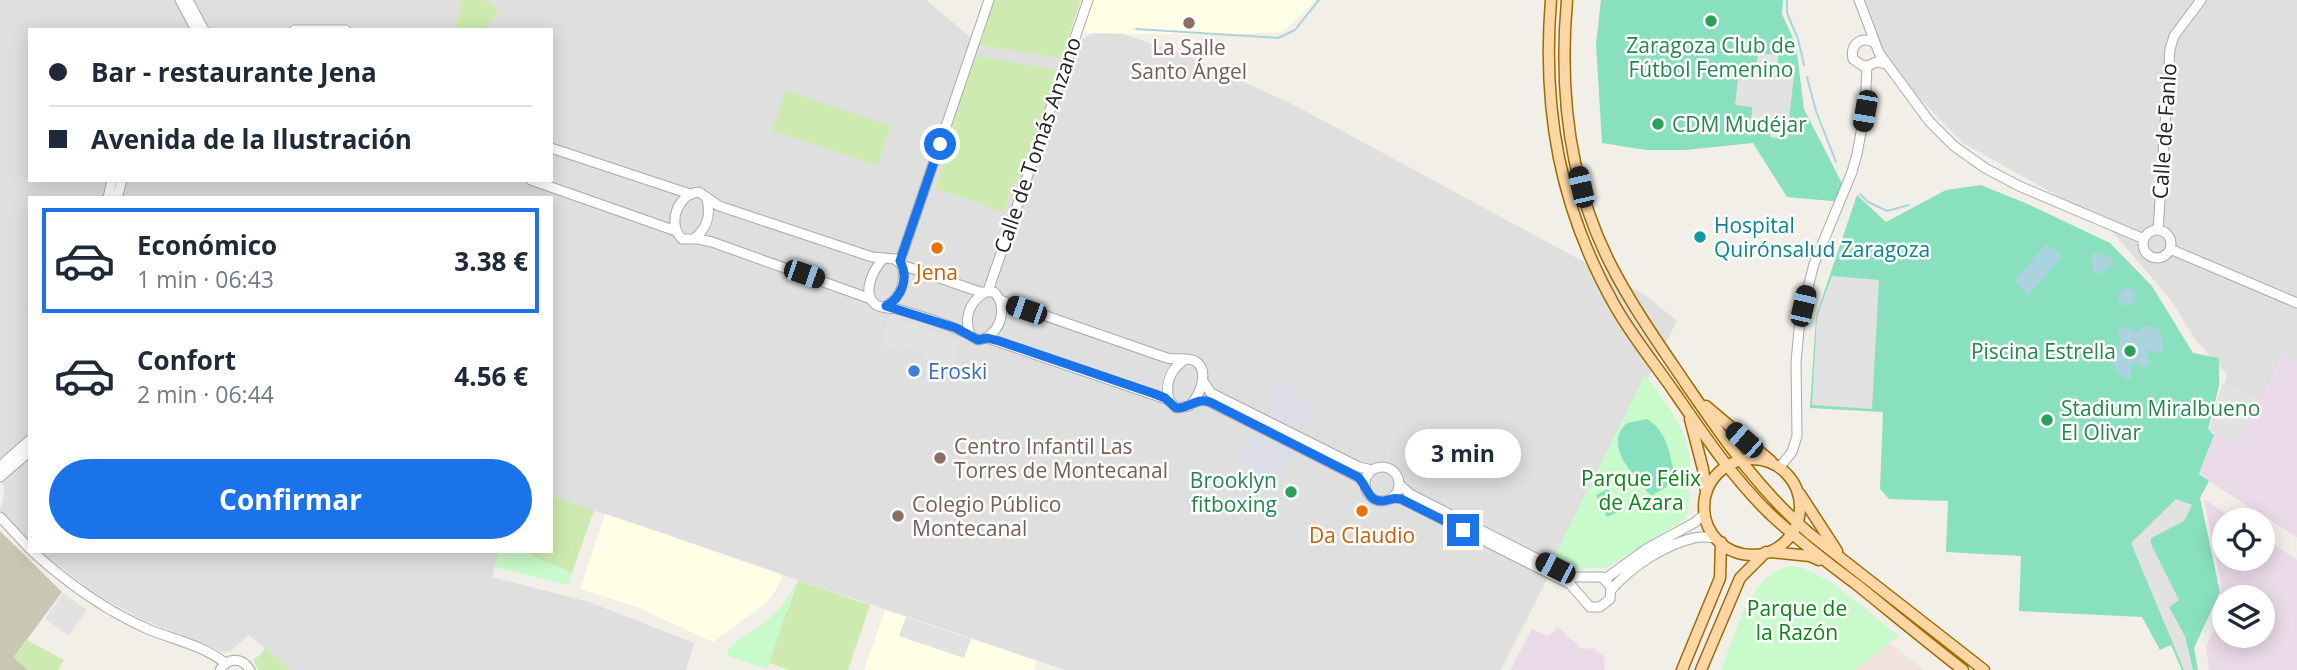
<!DOCTYPE html>
<html lang="es">
<head>
<meta charset="utf-8">
<style>
  body { margin:0; font-family:"Open Sans",sans-serif; background:#f2f2f3; color:#1f2937; height:100vh; display:flex; flex-direction:column; font-size:26px; white-space:nowrap }
  * { box-sizing:border-box; margin:0 }
  p { font-size:23px; color:#747a83 }
  .icon { flex:none; width:38px; height:38px; fill:none; stroke:currentColor; stroke-width:2; stroke-linecap:round; stroke-linejoin:round }
  .map { position:relative; flex:1; overflow:hidden }
  .panel { position:absolute; left:28px; top:196px; width:525px; height:357px; display:flex; flex-direction:column; background:#fff; border-radius:0px; box-shadow:0 4px 18px #0003 }
  .panel>* { flex:none }
  .guide { position:absolute; left:28px; top:28px; width:525px; height:154px; border-radius:0px; box-shadow:0 4px 18px #0003; display:grid; align-content:center; height:154px; padding:0 21px; background:#fff }
  .buttons { position:absolute; left:2212px; top:508px; display:grid; gap:14px }
  .buttons a { display:grid; place-items:center; width:63px; height:63px; border-radius:50%; background:#fff; box-shadow:0 4px 18px #0003; font-size:35px }
  .end { position:absolute; width:32px; height:32px; margin:-16px; border:9px solid #1a73e8; background:#fff; box-shadow:0 0 0 4px #fff }
  .from { border-radius:50% }
  .bubble { position:absolute; height:49px; border-radius:24px; background:#fff; box-shadow:0 4px 18px #0003; font-size:23px; font-weight:700; line-height:49px; text-align:center }
  .car { position:absolute; width:21px; height:42px; margin:-21px -10px; border-radius:9px; box-shadow:0 0 5px 2px #0007; background:linear-gradient(#222 24%,#8ab4d8 0 40%,#222 0 76%,#8ab4d8 0 86%,#222 0) }
  .guide b { display:flex; align-items:center; gap:24px; height:66px; font-size:26px }
  .guide b+b { border-top:2px solid #e0e1e3 }
  .guide i { width:18px; height:18px; background:#1f2937 }
  ul { padding:12px 0 0; list-style:none }
  li { display:flex; align-items:center; gap:21px; height:105px; margin:0 14px 10px; padding:0 7px; border:4px solid transparent; border-radius:0px }
  li div { flex:1 }
  li b { display:block; font-size:26px }
  li em { font-style:normal; font-weight:700 }
  li.current { border-color:#1a73e8 }
  li>.icon { width:63px; height:63px; stroke-width:1.5 }
  .cta { display:flex; gap:14px; margin-top:auto; padding:14px 21px }
  .cta a { flex:1; height:80px; border-radius:42px; background:#1a73e8; color:#fff; font-size:28px; font-weight:700; line-height:80px; text-align:center }
  .map>svg:first-child { display:block }
  .residential { fill:#e0dfdf; fill-rule:evenodd }
  .industrial { fill:#ebdbe8; fill-rule:evenodd }
  .education { fill:#ffffe5 }
  .military { fill:#f3e3dd }
  .construction { fill:#c7c7b4 }
  .grass { fill:#cdebb0 }
  .park { fill:#c8facc }
  .pitch { fill:#88e0be }
  .parking { fill:#e2e2e2 }
  .plaza { fill:#dddde8 }
  .water { fill:#aad3df }
  .lines { fill:none; stroke-linecap:round; stroke-linejoin:round }
  .stream { stroke:#aad3df; stroke-width:2 }
  .minor-casing { stroke:#a9a9a9; stroke-width:11 }
  .major-casing { stroke:#a06b00; stroke-width:13 }
  .minor { stroke:#fff; stroke-width:9 }
  .major { stroke:#fcd6a4; stroke-width:10 }
  .route { stroke:#1a73e8; stroke-width:9 }
  .leisure-dot { fill:#2e9e5b; stroke:#fff; stroke-width:2.5 }
  .education-dot { fill:#8d6e63; stroke:#fff; stroke-width:2.5 }
  .culture-dot { fill:#0f9aa8; stroke:#fff; stroke-width:2.5 }
  .food-dot { fill:#e8710a; stroke:#fff; stroke-width:2.5 }
  .shop-dot { fill:#3f7fe0; stroke:#fff; stroke-width:2.5 }
  .labels { text-anchor:middle; dominant-baseline:central; stroke-width:5; stroke-linejoin:round; paint-order:stroke }
  .leisure-label { font-size:21px; fill:#27864d; stroke:#fff; text-anchor:start }
  .education-label { font-size:21px; fill:#785e54; stroke:#fff; text-anchor:start }
  .street-label { font-size:21px; fill:#222; stroke:#fff }
  .culture-label { font-size:21px; fill:#0d838f; stroke:#fff; text-anchor:start }
  .food-label { font-size:21px; fill:#c56008; stroke:#fff }
  .shop-label { font-size:21px; fill:#366cbe; stroke:#fff; text-anchor:start }
  .park-label { font-size:21px; fill:#0c8416; stroke:#fff }
</style>
</head>
<body>
<div class="map">
<svg width="2297" height="670" viewBox="0 0 2297 670">
  <rect width="100%" height="100%" fill="#f2efe9"/>
  <path class="residential" d="M0,0H926L969,36L1059,52L1103,27L1190,57L1298,107L1647,296L1677,321L1501,670H1065L551,496V198H30V540L0,510L4,496V486L0,482ZM30,30H551V180H30Z
    M1855,0H2297V537L2204,478L2227,374L2197,342L2170,299L2104,222L1963,143L1908,87L1862,16Z
    M40,551H499L492,577L589,602L694,643L686,670H291L249,635L230,651L224,652L143,620L92,592Z"/>
  <path class="industrial" d="M2283,353L2297,362V537L2200,473L2215,433L2239,444Z
    M2204,499L2235,520H2224V558H2263V537L2297,560V670H2209L2206,646L2217,625L2221,584ZM2224,597H2263V635H2224Z
    M1558,627L1582,649L1594,648L1604,657L1605,670H1510L1532,629L1548,636Z"/>
  <path class="education" d="M1093,0H1315L1304,13L1282,32L1228,35L1082,33Z
    M605,514L665,534L783,575L777,588L766,603L713,642L637,607L580,589Z
    M885,610L1037,661L1034,670H864Z"/>
  <path class="military" d="M1890,643L1925,670H1855Z"/>
  <path class="construction" d="M0,531L62,592L14,657L28,670H0Z"/>
  <path class="grass" d="M462,0H486L499,10L484,30H455Z
    M994,0H1081L1062,56L1058,58L980,45Z
    M978,56L1057,70L1019,180H1015L1003,213L986,207L984,204L935,189L946,155L942,153L974,57Z
    M786,90L891,126L877,166L772,131Z
    M551,496L594,510L572,573L521,551H551Z
    M798,580L870,605L848,670H789L758,659L765,629L787,612Z
    M27,640L64,660L58,670H28L14,658Z
    M265,647L291,670H259L253,660L262,653Z"/>
  <path class="park" d="M1645,375C1676,416 1694,435 1690,488C1689,499 1690,511 1684,520L1605,569L1594,567L1580,570L1554,557Z
    M499,551H521L572,573L568,585L495,567Z
    M1793,566C1827,571 1871,615 1899,636L1855,670H1721C1736,634 1749,570 1793,566Z
    M797,580L767,669L728,656V649C759,623 779,621 797,580Z"/>
  <path class="pitch" d="M1601,0H1783L1782,14L1796,45L1804,109L1847,193L1843,202L1787,197L1753,143L1685,150H1646L1602,143L1596,44Z
    M1981,185L2030,205L2110,243L2152,286L2193,353L2219,358V386L2208,429L2214,435L2199,474L2209,481L2200,498L2220,592L2194,648L2198,670H2182L2171,645L2160,650L2142,617L2019,611L2021,556L1946,552L1948,501L1889,499L1880,489L1883,412L1810,408L1816,316L1857,195L1886,222L1946,190Z
    M1647,419C1669,432 1670,458 1676,481L1651,496C1635,475 1602,447 1627,423Z
    M1608,489L1620,511L1607,517L1596,495Z"/>
  <path class="parking" d="M1758,53L1778,55V63L1795,65L1787,139L1770,137V128L1751,126L1752,107L1735,105L1739,71L1756,72Z
    M1832,276L1879,280L1872,409L1812,405L1817,316Z
    M890,316L960,340L951,368L926,360L927,354L907,347L905,353L881,345Z
    M2222,383L2260,397L2238,442L2209,430Z
    M2176,499L2192,505L2184,521L2151,538V544L2179,600L2169,607L2185,636L2193,670H2184L2131,543Z
    M63,593L87,610L69,636L45,619Z
    M906,617L971,639L964,658L899,636Z"/>
  <path class="plaza" d="M1280,384L1317,404L1304,431L1266,413Z
    M1255,434L1292,453L1278,481L1241,462Z"/>
  <path class="water" d="M2046,243L2062,256L2029,295L2014,282Z
    M2094,252L2113,258V263L2099,275L2094,273L2090,255Z
    M2118 297a9 9 0 1 1 18 0a9 9 0 1 1-18 0Z
    M2144,325L2159,329L2164,350L2158,354L2148,349L2146,353L2151,363L2145,368L2134,363L2130,366L2132,379C2119,380 2112,366 2110,354L2121,344L2118,330L2123,326L2137,332Z"/>
  <g class="lines">
    <path class="stream" d="M1787,0V13L1798,39L1804,65
      M1136,29L1278,38L1295,30L1319,0
      M1807,77L1816,111L1836,162
      M1860,194L1868,202L1887,211L1909,205"/>
    <g class="minor-casing">
      <path id="minor" d="M180,0L196,30
        M188,0L204,30
        M1859,0L1879,53L1929,121L1954,146L1985,168L2019,186L2144,239
        M294,30H346
        M1873,42C1860,36 1850,45 1853,59L1863,66L1870,65L1876,62L1887,64
        M551,148L690,194
        M531,180L676,231
        M108,198L112,180
        M117,198L122,180
        M2158,230L2170,49L2174,36L2201,0
        M2143 244a14 14 0 1 1 28 0a14 14 0 1 1-28 0Z
        M694,239C707,228 711,216 707,199
        M2170,249L2297,303
        M883,259C874,269 861,292 875,304C881,309 894,308 901,310C924,317 949,324 970,335
        M900,261L989,0
        M988,291L1088,0
        M871,299L712,242L698,239H682C667,224 677,194 699,192L719,206L872,257L895,259L902,265L980,292H994C1010,307 999,338 978,340L970,335C964,318 969,303 984,293
        M1000,300L1167,358C1175,360 1188,357 1195,361C1211,371 1199,397 1189,406L1176,408L1169,400C1165,384 1170,370 1184,360
        M886,306C901,297 906,282 902,265
        M987,338L1169,400
        M1203,381L1211,393L1359,467L1372,470
        M1193,403L1202,400L1210,402L1358,477L1365,484
        M0,466L30,440
        M1365 484a17 17 0 1 1 34 0a17 17 0 1 1-34 0Z
        M1779,468L1792,452L1797,436L1796,362L1800,319L1814,264L1852,172L1857,154L1865,111L1867,66
        M0,477L30,451
        M1393,497L1404,500L1570,584L1590,607H1600L1610,599L1611,587L1602,577H1573L1410,494L1399,484
        M0,517L30,549
        M32,551C67,583 106,611 150,630C175,640 204,646 225,663
        M1605,579L1648,548L1694,523L1705,514
        M1611,590C1630,568 1665,544 1694,538C1701,536 1709,537 1716,538
        M220,670C228,657 242,657 250,670"/>
    </g>
    <g class="major-casing">
      <path id="major" d="M1551,0C1542,110 1560,209 1615,306C1632,336 1655,364 1675,393C1704,435 1733,478 1770,514C1797,539 1826,562 1856,584C1892,613 1927,642 1963,670
        M1567,0C1559,90 1569,183 1611,265C1633,308 1661,347 1688,387C1725,441 1760,491 1810,534L1984,670
        M1706,406L1771,461
        M1690,419L1703,469L1706,492
        M1704 507a48 48 0 1 1 96 0a48 48 0 1 1-96 0Z
        M1800,494L1837,551
        M1770,552L1810,556L1819,560
        M1682,670L1720,578L1721,542
        M1701,670L1740,578L1766,552"/>
    </g>
    <use href="#minor" class="minor"/>
    <use href="#major" class="major"/>
  </g>
  <g class="lines">
    <path class="route" d="M940,144L900,261C909,278 902,297 886,306L956,328L978,340L987,338L999,341L1155,394L1165,398L1176,408C1189,409 1196,397 1210,402L1358,477C1367,485 1367,502 1383,501C1391,500 1392,497 1401,499L1463,530"/>
  </g>
  <g class="leisure-dot">
    <circle cx="1711" cy="21" r="7"/>
    <circle cx="1658" cy="124" r="7"/>
    <circle cx="2130" cy="351" r="7"/>
    <circle cx="2047" cy="420" r="7"/>
    <circle cx="1291" cy="492" r="7"/>
  </g>
  <g class="education-dot">
    <circle cx="1189" cy="23" r="7"/>
    <circle cx="940" cy="458" r="7"/>
    <circle cx="898" cy="516" r="7"/>
  </g>
  <circle class="culture-dot" cx="1700" cy="237" r="7"/>
  <g class="food-dot">
    <circle cx="937" cy="248" r="7"/>
    <circle cx="1362" cy="511" r="7"/>
  </g>
  <circle class="shop-dot" cx="914" cy="371" r="7"/>
  <g class="labels">
    <g class="leisure-label">
      <text x="1711" y="45" text-anchor="middle">Zaragoza Club de<tspan x="1711" dy="24">Fútbol Femenino</tspan></text>
      <text x="1672" y="124">CDM Mudéjar</text>
      <text x="2116" y="351" text-anchor="end">Piscina Estrella</text>
      <text x="2061" y="408">Stadium Miralbueno<tspan x="2061" dy="24">El Olivar</tspan></text>
      <text x="1277" y="480" text-anchor="end">Brooklyn<tspan x="1277" dy="24">fitboxing</tspan></text>
    </g>
    <g class="education-label">
      <text x="1189" y="47" text-anchor="middle">La Salle<tspan x="1189" dy="24">Santo Ángel</tspan></text>
      <text x="954" y="446">Centro Infantil Las<tspan x="954" dy="24">Torres de Montecanal</tspan></text>
      <text x="912" y="504">Colegio Público<tspan x="912" dy="24">Montecanal</tspan></text>
    </g>
    <g class="street-label">
      <text transform="translate(2164 131) rotate(-86)">Calle de Fanlo</text>
      <text transform="translate(1037 145) rotate(-71)">Calle de Tomás Anzano</text>
    </g>
    <g class="culture-label">
      <text x="1714" y="225">Hospital<tspan x="1714" dy="24">Quirónsalud Zaragoza</tspan></text>
    </g>
    <g class="food-label">
      <text x="937" y="272">Jena</text>
      <text x="1362" y="535">Da Claudio</text>
    </g>
    <g class="shop-label">
      <text x="928" y="371">Eroski</text>
    </g>
    <g class="park-label">
      <text x="1641" y="478">Parque Félix<tspan x="1641" dy="24">de Azara</tspan></text>
      <text x="1797" y="608">Parque de<tspan x="1797" dy="24">la Razón</tspan></text>
    </g>
  </g>
</svg>
<div class="buttons">
<a><svg class="icon" aria-label="locate" viewBox="0 0 24 24"><circle cx="12" cy="12" r="6"/><path d="M12 2v4M12 18v4M2 12h4M18 12h4"/></svg></a>
<a><svg class="icon" aria-label="layers" viewBox="0 0 24 24"><path d="M12 4l9 5-9 5-9-5zM3 14l9 5 9-5"/></svg></a>
</div>
<i class="end from" style="left:940px;top:144px"></i>
<i class="end" style="left:1463px;top:530px"></i>
<div class="bubble" style="left:1405px;top:429px;width:116px">3 min</div>
<i class="car" style="left:1865px;top:111px;rotate:190deg"></i>
<i class="car" style="left:1581px;top:187px;rotate:347deg"></i>
<i class="car" style="left:804px;top:274px;rotate:109deg"></i>
<i class="car" style="left:1803px;top:306px;rotate:13deg"></i>
<i class="car" style="left:1026px;top:310px;rotate:289deg"></i>
<i class="car" style="left:1744px;top:440px;rotate:311deg"></i>
<i class="car" style="left:1555px;top:568px;rotate:297deg"></i>
<div class="guide">
<b><i class="from"></i>Bar - restaurante Jena</b>
<b><i></i>Avenida de la Ilustración</b>
</div>
<section class="panel">
<ul>
<li class="current"><svg class="icon" aria-label="car" viewBox="0 0 24 24"><path d="M5 17H2v-5l4-1 3-4h7l3 4 3 1v5h-3M9 17h6M6 11h13"/><circle cx="7" cy="17" r="2"/><circle cx="17" cy="17" r="2"/></svg><div><b>Económico</b><p>1 min · 06:43</p></div><em>3.38 €</em></li>
<li><svg class="icon" aria-label="car" viewBox="0 0 24 24"><path d="M5 17H2v-5l4-1 3-4h7l3 4 3 1v5h-3M9 17h6M6 11h13"/><circle cx="7" cy="17" r="2"/><circle cx="17" cy="17" r="2"/></svg><div><b>Confort</b><p>2 min · 06:44</p></div><em>4.56 €</em></li>
</ul>
<div class="cta"><a>Confirmar</a></div>
</section>
</div>
</body>
</html>
